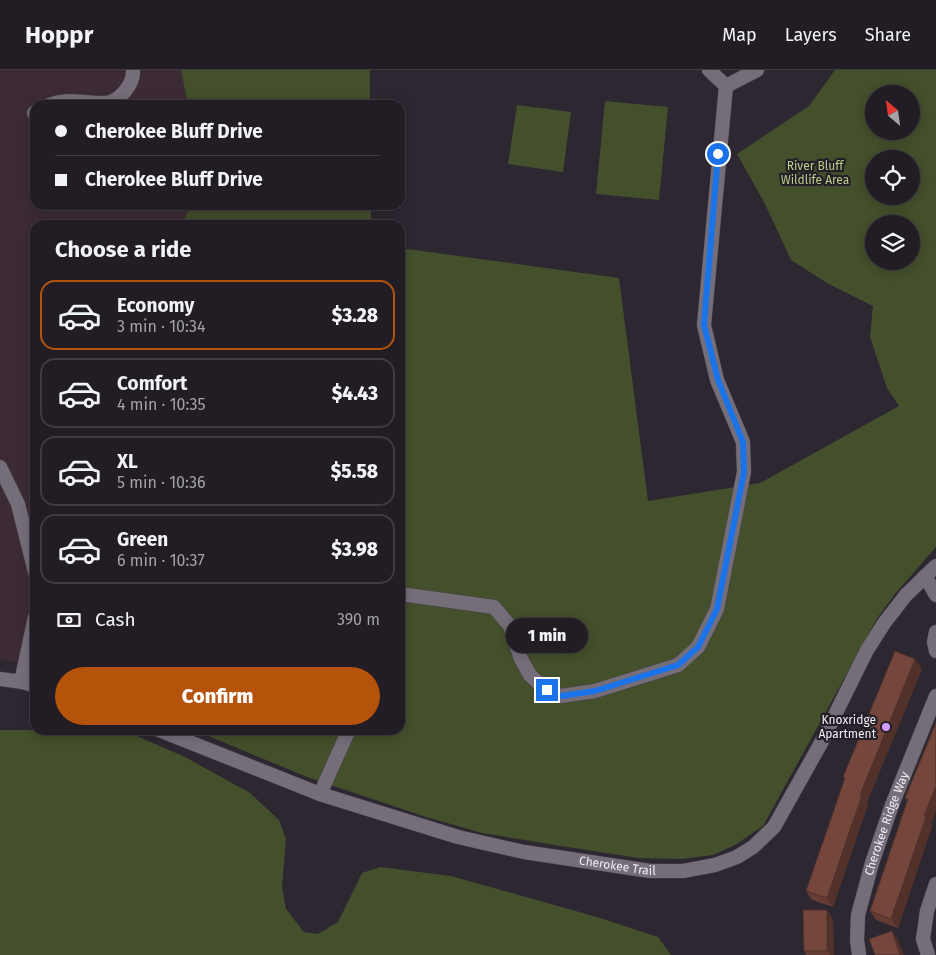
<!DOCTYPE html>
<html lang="en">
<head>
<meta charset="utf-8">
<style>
  body { margin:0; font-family:"Fira Sans",sans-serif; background:#2e2a32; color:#f1f3f6; height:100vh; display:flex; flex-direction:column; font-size:19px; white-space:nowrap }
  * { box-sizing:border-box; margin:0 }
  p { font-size:16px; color:#a2a2a7 }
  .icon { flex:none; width:28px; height:28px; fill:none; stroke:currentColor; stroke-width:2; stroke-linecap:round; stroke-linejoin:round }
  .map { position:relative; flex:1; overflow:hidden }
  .sheet { position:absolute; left:30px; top:150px; width:375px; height:515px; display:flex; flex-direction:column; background:#221d25; border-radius:15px; box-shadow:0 2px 12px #0003,0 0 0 1px #3f3b42 }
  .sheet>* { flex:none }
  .hud { position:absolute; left:30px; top:30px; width:375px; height:110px; border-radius:15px; box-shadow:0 2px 12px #0003,0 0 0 1px #3f3b42; display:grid; align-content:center; height:110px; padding:0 25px; background:#221d25 }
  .needle { width:32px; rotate:331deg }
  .buttons { position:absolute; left:865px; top:15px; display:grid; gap:10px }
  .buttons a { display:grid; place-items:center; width:55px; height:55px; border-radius:50%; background:#221d25; box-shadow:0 2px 12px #0003,0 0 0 1px #3f3b42; font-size:25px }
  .end { position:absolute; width:22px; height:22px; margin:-11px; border:6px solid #1a73e8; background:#fff; box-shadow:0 0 0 2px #fff }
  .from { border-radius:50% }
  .bubble { position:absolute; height:35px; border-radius:18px; background:#221d25; box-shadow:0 2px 12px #0003,0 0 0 1px #3f3b42; font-size:16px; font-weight:800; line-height:35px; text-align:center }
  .hud b { display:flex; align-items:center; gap:18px; height:48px; font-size:19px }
  .hud b+b { border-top:1px solid #3f3b42 }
  .hud i { width:12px; height:12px; background:#f1f3f6 }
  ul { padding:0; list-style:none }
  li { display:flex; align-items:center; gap:15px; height:70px; margin:0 10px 8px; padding:0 15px; border:2px solid #3f3b42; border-radius:15px }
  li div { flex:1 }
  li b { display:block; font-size:19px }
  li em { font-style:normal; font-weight:800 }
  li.on { border-color:#b45309 }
  li>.icon { width:45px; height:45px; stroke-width:1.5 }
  h2 { padding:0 25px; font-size:22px; line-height:60px }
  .pay { display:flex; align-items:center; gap:12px; height:55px; padding:0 25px; font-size:19px }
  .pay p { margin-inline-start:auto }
  .button { display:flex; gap:10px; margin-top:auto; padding:10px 25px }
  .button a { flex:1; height:58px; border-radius:30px; background:#b45309; color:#fff; font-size:20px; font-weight:800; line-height:58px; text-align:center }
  header { display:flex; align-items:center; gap:30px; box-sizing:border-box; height:70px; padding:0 25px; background:#221d25; border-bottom:1px solid #3f3b42 }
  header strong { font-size:24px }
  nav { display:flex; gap:28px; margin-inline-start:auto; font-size:18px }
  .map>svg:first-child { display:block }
  .medical { fill:#3c2b35 }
  .green { fill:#444f2c; fill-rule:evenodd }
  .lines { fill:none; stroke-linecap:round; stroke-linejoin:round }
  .minor-casing { stroke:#4a454d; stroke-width:15 }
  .minor { stroke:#756e79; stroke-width:14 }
  .wall { fill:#643c34 }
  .shaded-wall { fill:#51312a }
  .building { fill:#74463c; stroke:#51312a }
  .route { stroke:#1a73e8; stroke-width:6 }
  .poi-dot { fill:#d09dff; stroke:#231e27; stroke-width:2 }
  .labels { text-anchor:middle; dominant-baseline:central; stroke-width:4.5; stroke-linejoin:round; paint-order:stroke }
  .park-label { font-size:12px; fill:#b9d089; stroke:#231e27 }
  .poi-label { font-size:12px; fill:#f1edf3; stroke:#231e27; text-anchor:end }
  .street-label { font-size:12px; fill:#f1edf3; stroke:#231e27 }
</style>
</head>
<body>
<header>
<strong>Hoppr</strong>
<nav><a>Map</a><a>Layers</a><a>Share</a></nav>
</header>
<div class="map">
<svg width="936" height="885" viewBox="0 0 936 885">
  <rect width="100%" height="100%" fill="#2d2731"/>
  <path class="medical" d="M0,0H181L188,35H35V135H192L181,155H35V594L0,590Z"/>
  <path class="green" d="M181,0H370V35H188Z
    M835,0H936V477L895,524L878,547L763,756L735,775L713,785L682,789L638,788L567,777L482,763L423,746L307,707L194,660H400V178L619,208L648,431L760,413L899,336L887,318L870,267L873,236L827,213L791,190L764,132L737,84L809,36ZM874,24H911V61H874ZM874,89H911V126H874ZM874,154H911V191H874Z
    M605,31L668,37L659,130L596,124Z
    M517,35L571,42L563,102L508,94Z
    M192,135H371V155H181Z
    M0,660H123L185,687L250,723L279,750L286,769L282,817L286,839L304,862L318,864L338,852L362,803L380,797L451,806L597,847L658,867L671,885H0Z"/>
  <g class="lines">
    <g class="minor-casing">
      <g id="minor">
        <path d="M709,0L726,16"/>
        <path d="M726,16L757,0"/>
        <path d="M49,35C70,27 83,34 104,33C119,33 134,14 133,0"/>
        <path d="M34,43L35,42"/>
        <path d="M0,397L18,434L35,502"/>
        <path d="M925,506L936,525"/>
        <path d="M400,524L494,537L510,556L521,589L530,605L547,621L561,626L595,621L678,595L698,577L717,539L744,402L743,372L717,310L704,255L726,16"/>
        <path d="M936,562L934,572L936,581"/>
        <path d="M0,609L23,612L35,616"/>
        <path d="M21,612L35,547"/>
        <path id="s1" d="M159,660L320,724L458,767L524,782L650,801H683L715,795L737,787L753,777L774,757L821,673L867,580L885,552L906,525L936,496"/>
        <path d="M320,724L347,664V660"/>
        <path id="s2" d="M859,885L857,870L858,845L872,793L892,735L936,626"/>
        <path d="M928,885L923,869L927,841L936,814"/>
      </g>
    </g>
    <use href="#minor" class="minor"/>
  </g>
  <path class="wall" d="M922,599L867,732L868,734L833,837L812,830L806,821L845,709L843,707Z
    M936,653L931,754L932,756L898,858L876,850L870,841L907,731L905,728Z
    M833,849L834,885H806L804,881Z"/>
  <path class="shaded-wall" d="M915,589L922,599L867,732L868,734L833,837L827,828L860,725Z
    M936,716V741L931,754L932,756L898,858L891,849L924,746Z
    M827,840L833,849L834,885H830L827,881Z
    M892,861L898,870L904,885H900Z"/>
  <path class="building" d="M126,30L129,35H118Z
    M895,581L915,589L860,725H862L827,828L806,821L845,708L843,707Z
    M936,653V716L924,746L926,747L891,849L870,841L908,729L905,728Z
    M803,840H827V881H804Z
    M892,861L900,885H875L869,869Z"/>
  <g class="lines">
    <path class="route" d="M547,620L561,626L595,621L678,595L698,577L717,539L744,402L743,372L718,310L704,255L718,84"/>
  </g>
  <circle class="poi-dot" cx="886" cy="657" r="5"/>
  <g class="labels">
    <g class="park-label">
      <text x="815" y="96">River Bluff<tspan x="815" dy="14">Wildlife Area</tspan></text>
    </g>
    <g class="poi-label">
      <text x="876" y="650">Knoxridge<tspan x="876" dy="14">Apartment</tspan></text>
    </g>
    <g class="street-label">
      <text stroke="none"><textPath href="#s2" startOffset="136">Cherokee Ridge Way</textPath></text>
      <text stroke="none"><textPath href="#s1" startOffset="480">Cherokee Trail</textPath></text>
    </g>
  </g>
</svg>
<div class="buttons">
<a><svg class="needle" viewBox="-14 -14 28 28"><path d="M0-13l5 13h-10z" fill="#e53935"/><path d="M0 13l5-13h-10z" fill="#a2a2a7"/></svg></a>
<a><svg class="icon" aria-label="locate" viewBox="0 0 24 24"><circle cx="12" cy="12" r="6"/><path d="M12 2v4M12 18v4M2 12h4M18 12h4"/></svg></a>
<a><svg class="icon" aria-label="layers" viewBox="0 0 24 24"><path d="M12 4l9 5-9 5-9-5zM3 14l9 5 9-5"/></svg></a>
</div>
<i class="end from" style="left:718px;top:84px"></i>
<i class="end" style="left:547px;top:620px"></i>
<div class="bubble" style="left:506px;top:548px;width:82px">1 min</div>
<div class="hud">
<b><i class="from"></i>Cherokee Bluff Drive</b>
<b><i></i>Cherokee Bluff Drive</b>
</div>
<section class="sheet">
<h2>Choose a ride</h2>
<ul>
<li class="on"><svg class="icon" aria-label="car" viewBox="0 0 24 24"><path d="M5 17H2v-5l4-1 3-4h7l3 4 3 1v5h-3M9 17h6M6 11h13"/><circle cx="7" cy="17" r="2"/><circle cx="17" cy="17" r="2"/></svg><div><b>Economy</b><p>3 min · 10:34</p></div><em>$3.28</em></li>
<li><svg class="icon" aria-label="car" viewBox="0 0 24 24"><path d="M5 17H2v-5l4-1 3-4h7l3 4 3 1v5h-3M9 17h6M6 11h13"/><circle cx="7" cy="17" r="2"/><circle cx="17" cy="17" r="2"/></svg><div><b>Comfort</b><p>4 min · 10:35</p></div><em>$4.43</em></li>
<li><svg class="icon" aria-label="car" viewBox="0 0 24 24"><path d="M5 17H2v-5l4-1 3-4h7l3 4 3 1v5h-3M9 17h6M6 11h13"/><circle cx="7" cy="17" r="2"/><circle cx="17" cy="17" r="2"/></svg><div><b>XL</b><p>5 min · 10:36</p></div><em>$5.58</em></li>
<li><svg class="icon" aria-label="car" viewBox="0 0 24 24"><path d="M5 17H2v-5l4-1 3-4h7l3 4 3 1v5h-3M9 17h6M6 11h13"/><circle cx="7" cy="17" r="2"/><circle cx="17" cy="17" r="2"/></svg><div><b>Green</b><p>6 min · 10:37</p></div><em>$3.98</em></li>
</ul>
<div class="pay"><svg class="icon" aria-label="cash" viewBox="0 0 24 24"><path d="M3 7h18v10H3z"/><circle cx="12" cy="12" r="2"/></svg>Cash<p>390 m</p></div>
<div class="button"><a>Confirm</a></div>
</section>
</div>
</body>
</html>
